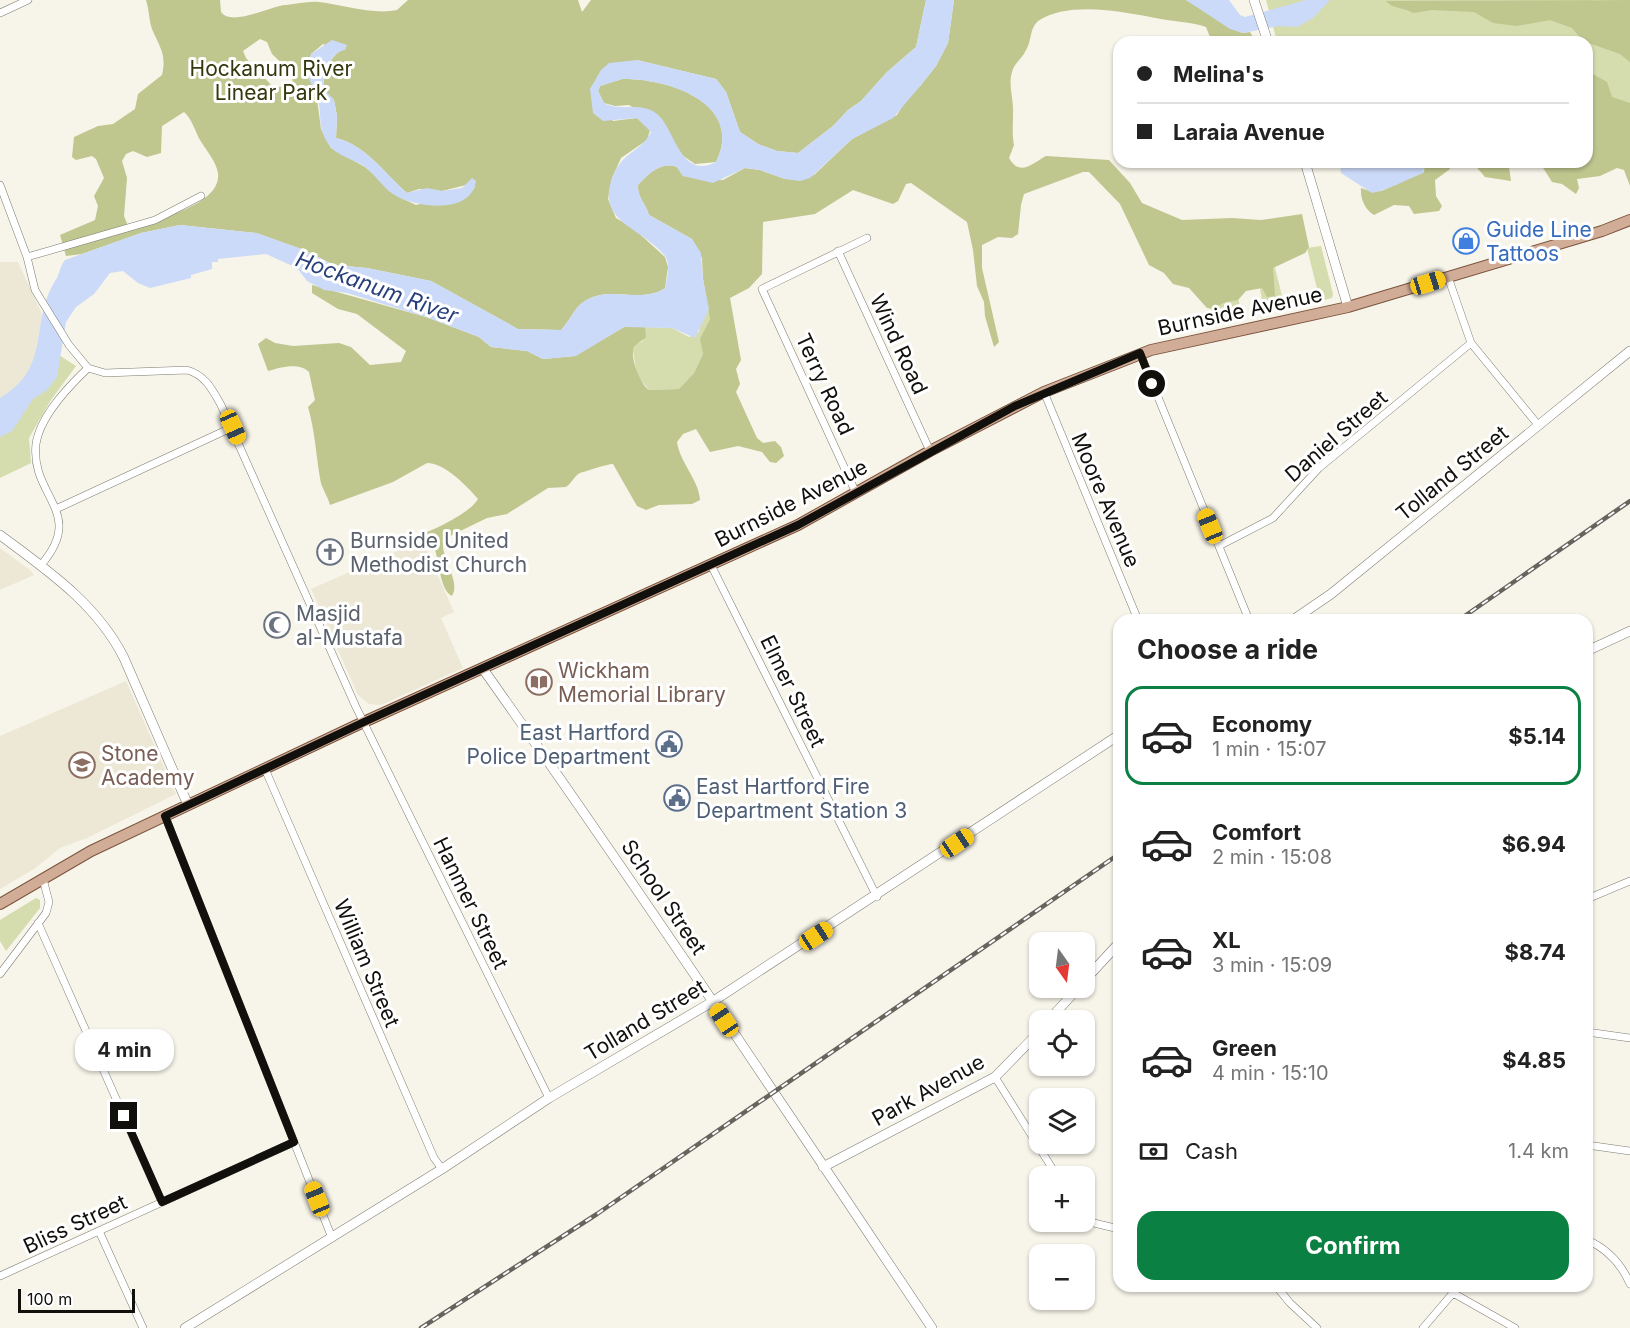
<!DOCTYPE html>
<html lang="en">
<head>
<meta charset="utf-8">
<style>
  body { margin:0; font-family:Inter,sans-serif; background:#f6f6f6; color:#222; height:100vh; display:flex; flex-direction:column; font-size:22px; white-space:nowrap }
  * { box-sizing:border-box; margin:0 }
  p { font-size:20px; color:#767676 }
  .icon { flex:none; width:33px; height:33px; fill:none; stroke:currentColor; stroke-width:2; stroke-linecap:round; stroke-linejoin:round }
  .map { position:relative; flex:1; overflow:hidden }
  .details { position:absolute; left:1113px; top:614px; width:480px; height:678px; display:flex; flex-direction:column; background:#fff; border-radius:18px; box-shadow:0 2px 4px #0004 }
  .details>* { flex:none }
  .banner { position:absolute; left:1113px; top:36px; width:480px; height:132px; border-radius:18px; box-shadow:0 2px 4px #0004; display:grid; align-content:center; height:132px; padding:0 24px; background:#fff }
  .needle { width:39px; rotate:166deg }
  .controls { position:absolute; left:1029px; top:932px; display:grid; gap:12px }
  .controls a { display:grid; place-items:center; width:66px; height:66px; border-radius:12px; background:#fff; box-shadow:0 2px 4px #0004; font-size:30px }
  .scale { position:absolute; left:18px; bottom:15px; width:117px; box-sizing:border-box; padding-left:6px; border:3px solid #11100c; border-top:0; font-size:16px; line-height:21px; white-space:nowrap; color:#11100c; -webkit-text-stroke:4px #fff; paint-order:stroke }
  .end { position:absolute; width:27px; height:27px; margin:-14px; border:8px solid #11100c; background:#fff; box-shadow:0 0 0 3px #fff }
  .from { border-radius:50% }
  .bubble { position:absolute; height:42px; border-radius:18px; background:#fff; box-shadow:0 2px 4px #0004; font-size:20px; font-weight:700; line-height:42px; text-align:center }
  .car { position:absolute; width:18px; height:36px; margin:-18px -9px; border-radius:8px; box-shadow:0 0 4px 2px #0007; background:linear-gradient(#f5c518 24%,#345 0 40%,#f5c518 0 76%,#345 0 86%,#f5c518 0) }
  .banner b { display:flex; align-items:center; gap:21px; height:57px; font-size:22px }
  .banner b+b { border-top:2px solid #e0e0e0 }
  .banner i { width:15px; height:15px; background:#222 }
  ul { padding:0; list-style:none }
  li { display:flex; align-items:center; gap:18px; height:99px; margin:0 12px 9px; padding:0 12px; border:3px solid transparent; border-radius:18px }
  li div { flex:1 }
  li b { display:block; font-size:22px }
  li em { font-style:normal; font-weight:700 }
  li.selected { border-color:#0b8043 }
  li>.icon { width:54px; height:54px; stroke-width:1.5 }
  h2 { padding:0 24px; font-size:27px; line-height:72px }
  .pay { display:flex; align-items:center; gap:15px; height:66px; padding:0 24px; font-size:22px }
  .pay p { margin-inline-start:auto }
  .action { display:flex; gap:12px; margin-top:auto; padding:12px 24px }
  .action a { flex:1; height:69px; border-radius:18px; background:#0b8043; color:#fff; font-size:24px; font-weight:700; line-height:69px; text-align:center }
  .map>svg:first-child { display:block }
  .built { fill:#ede8d6 }
  .green { fill:#d5dcae }
  .forest { fill:#bfc68e; fill-rule:evenodd }
  .water { fill:#ccdaf9; fill-rule:evenodd }
  .lines { fill:none; stroke-linecap:round; stroke-linejoin:round }
  .street-casing { stroke:#7d7b71; stroke-width:8 }
  .secondary-casing { stroke:#7d7b71; stroke-width:10 }
  .primary-casing { stroke:#7a523b; stroke-width:12 }
  .street { stroke:#fff; stroke-width:7 }
  .secondary { stroke:#fff; stroke-width:9 }
  .primary { stroke:#d1ad98; stroke-width:10 }
  .rail-casing { stroke:#65645d; stroke-width:4.5 }
  .rail { stroke:#fff; stroke-width:2; stroke-dasharray:7; stroke-linecap:butt }
  .route { stroke:#11100c; stroke-width:8 }
  .labels { text-anchor:middle; dominant-baseline:central; stroke-width:6; stroke-linejoin:round; paint-order:stroke }
  .park-label { font-size:21px; fill:#34380c; stroke:#fff }
  .shop-label { font-size:21px; fill:#366cbe; stroke:#fff; text-anchor:start }
  .street-label { font-size:21px; fill:#11100c; stroke:#fff }
  .worship-label { font-size:21px; fill:#5b616d; stroke:#fff; text-anchor:start }
  .education-label { font-size:21px; fill:#785e54; stroke:#fff; text-anchor:start }
  .service-label { font-size:21px; fill:#4e5e75; stroke:#fff; text-anchor:end }
  .water-label { font-size:22px; font-style:italic; fill:#273f7a; stroke:#fff }
</style>
</head>
<body>
<div class="map">
<svg width="1630" height="1328" viewBox="0 0 1630 1328">
  <rect width="100%" height="100%" fill="#f7f4e9"/>
  <path class="built" d="M0,262H18L42,314L34,363L17,388L0,398Z
    M422,540L454,612L441,618L463,668L381,705L369,704L358,695L311,589Z
    M0,548L30,570L34,575L0,590Z
    M126,681L176,794L87,838L60,848L34,869L0,889V736Z"/>
  <path class="green" d="M1266,0H1590L1630,16V139L1587,162V42H1277Z
    M1226,236L1242,317L1214,323L1194,244Z
    M1321,246L1333,294L1332,298L1320,301L1307,248Z
    M1272,256L1285,308L1264,312L1255,259Z
    M709,309L710,319L701,339L703,354L694,373L679,389L649,390L637,375L633,351L636,344L643,341L645,327L672,328L689,337L699,332L700,324Z
    M48,348L76,366L51,400L29,438L31,463L0,478V419Z
    M36,898L40,900V908L6,951L0,941V920Z"/>
  <path class="forest" d="M146,0H220L221,12C232,27 270,6 286,5C297,4 308,1 319,2C343,5 373,15 397,10L408,0H578L582,12L591,0H926L916,47L887,72L861,101L848,110L833,126L798,153L777,151L758,144L740,132L726,92L716,79L637,60L590,89L613,121L637,118L650,130L647,140L621,158L612,178L608,199L616,218L633,228L665,257L668,267L665,288C640,305 608,283 582,303C574,309 569,322 561,330L518,329L431,281L367,268L334,265L304,250L256,233L180,225L141,233L82,254L66,256L60,235L95,220L98,206L94,196L104,178L96,159L92,156L76,160L72,157L74,137L98,126L113,124L135,109L138,94L162,75C167,54 159,46 152,29C149,20 149,9 146,0ZM260,39L267,42L272,54L293,74L292,84L274,88L246,58L243,51ZM323,44L340,51C328,59 324,75 323,89L334,100L337,116L336,138C366,145 385,174 407,193L419,189L442,191L466,185L475,187L472,191L416,205L401,198L365,167L331,148L321,129L311,54ZM184,112C192,119 195,131 200,140C206,150 216,161 218,173C222,206 152,221 128,226L124,216L127,178L122,161L126,154L133,151L147,157L161,153L162,126Z
    M954,0H1186L1242,33L1250,32L1256,42H1221L1210,37L1206,27C1191,22 1177,22 1161,19C1125,12 1069,0 1038,21C1029,29 1032,41 1026,50C1023,57 1016,62 1013,69C1007,84 1014,98 1013,114C1013,126 1012,134 1014,145L1009,158C1020,178 1034,162 1046,156L1109,160L1130,183L1142,203L1182,220L1232,218L1261,220L1302,214L1309,247L1305,253L1273,268L1275,296L1267,297L1262,288L1246,291L1238,300L1225,302L1213,309L1207,308L1189,288L1173,284L1164,273L1149,265L1120,204L1089,172H1083L1024,194L1021,205L1018,234L1012,238L998,237L982,245V268L999,342L994,347L985,316L984,302L977,286L973,250L967,222L911,183L906,184L898,201L893,204L853,190L815,214L763,222L762,274L749,288L730,298L741,360L736,369L740,384L736,392L757,438L763,443L775,441L781,447L784,456L776,463L770,462L762,452L738,446L710,452L696,429L683,434L677,442C680,463 699,480 700,500L692,504L659,505L646,510L637,506L613,464C607,464 587,471 580,473C574,476 572,483 566,487L548,488L507,514L487,518L452,535L443,542C441,559 461,581 452,596C441,591 439,565 436,553C434,545 425,542 424,533C437,529 472,511 478,499C467,486 445,463 427,463L393,482L330,505C328,496 321,488 320,478C316,455 315,431 308,407L315,400L309,372C299,362 281,367 268,371L258,344L266,338L275,343L293,346L339,343L351,347L370,365L401,362L406,351L357,314L338,309L312,293V285L426,317L479,337L491,347L527,351L543,359L575,356L624,327H645L646,337C643,341 638,342 635,346C628,354 640,384 649,390L679,389L694,373L703,354L700,339L710,319L703,279L702,258L692,239L649,215C646,204 637,197 638,185C648,174 661,161 677,167L683,176L723,180L745,168L760,170L785,179L814,175L852,139L897,115L904,103L921,85L936,66L948,43Z
    M1630,0V62L1620,54L1583,41L1572,28L1550,20L1517,26L1493,23L1474,12L1432,10L1413,13C1404,7 1392,9 1386,1Z
    M1587,65L1593,74L1607,82L1612,97L1630,103V186L1624,170L1617,168L1600,176L1577,179L1579,188L1576,194L1562,184L1552,182L1540,163L1587,162Z
    M622,79C668,78 745,103 716,162L695,164L679,153L667,128L629,105L615,106L604,103L598,91L600,86Z
    M1425,162H1446L1450,169L1435,180L1436,196L1442,206L1439,211L1414,214L1409,206L1394,205L1374,215C1365,210 1360,198 1361,188C1383,197 1386,187 1405,179C1412,176 1418,175 1424,172Z
    M1472,162H1505L1509,167L1511,181L1485,177Z"/>
  <path class="water" d="M926,0H954L948,43L936,66L921,85L893,118L852,139L810,178L800,181L785,179L760,170L745,168L713,183L683,176L677,167C661,161 648,174 638,185C637,197 646,204 649,215L692,239L701,253L703,279L709,309L695,338L672,328L624,327L576,356L543,359L527,351L491,347L479,337L426,317L347,293L324,290L307,281L297,268L266,254L218,259V262H212V269L191,275V278L150,288L138,283L123,271L110,273L94,294L76,307L66,322L57,377L47,390L33,399L12,431L0,437V398C53,366 28,326 55,281C60,275 59,267 65,260L141,233L180,225L257,233L304,250L334,265L367,268L431,281L518,329L561,330C569,322 574,309 582,303C608,283 640,305 665,288C667,279 671,265 665,256C643,227 594,223 613,176C622,152 642,151 651,132L637,118L603,121L593,113L590,89L601,70L609,63L637,60L716,79L726,92L740,132L758,144L777,151L798,153L833,126L848,110L861,101L887,72L916,47ZM622,79C667,78 745,103 716,162C683,180 675,134 661,118C645,99 622,113 604,103L598,91L600,86Z
    M1186,0H1229L1240,15L1245,17L1306,0H1330L1313,18L1297,27L1279,26L1243,33L1230,29Z
    M332,40L347,45L345,50C328,53 324,74 323,89L334,100L337,116L336,138C367,146 384,173 407,193L427,188L442,191L462,188L472,178L476,181C471,215 418,207 398,197C385,191 376,175 364,166C354,160 336,155 329,145C316,126 323,113 317,97C310,77 303,77 311,54Z
    M1345,162H1425L1423,173C1406,180 1390,189 1372,193L1341,173L1340,165Z"/>
  <g class="lines">
    <g class="street-casing">
      <path id="street" d="M0,13L28,0
        M0,185L27,257L35,290L69,345L88,368L105,373L187,370C205,375 212,389 221,405L356,707L549,1098
        M838,251L930,451
        M27,257L155,220L201,196
        M1448,277L1471,343L1539,426
        M1140,353L1249,620
        M1044,392L1138,620
        M856,493L762,289L867,238
        M56,509L233,427
        M1219,546L1273,518L1319,468L1471,343
        M41,565C87,512 30,497 36,444C40,416 68,387 88,368
        M711,565L877,897
        M265,769L434,1158L442,1169
        M165,816L332,1238
        M1587,899L1630,881
        M38,923L162,1202
        M0,974L46,913L49,902L43,879
        M1587,1032L1630,1038
        M995,1077L1057,1176
        M1587,1145L1630,1151
        M1084,1216L1094,1223L1119,1229
        M99,1231L143,1328
        M1587,1240C1608,1249 1621,1263 1630,1284
        M0,1276L294,1142
        M1276,1286L1290,1303L1317,1328
        M1448,1286L1453,1293L1515,1328
        M1423,1328L1453,1293"/>
    </g>
    <g class="secondary-casing">
      <path id="secondary" d="M1254,0L1268,42
        M1305,162L1348,307
        M0,535C47,570 97,604 124,658L188,805
        M1293,620L1331,594L1630,351
        M1587,651L1630,631
        M483,669C637,886 784,1107 932,1328
        M1084,981L1119,943
        M1049,1020L1079,987
        M823,1167L995,1077L1040,1031
        M185,1328L442,1169L549,1098L712,1002L1119,735"/>
    </g>
    <g class="primary-casing">
      <path id="primary" d="M0,904L91,851L355,726L798,525L930,451L1044,392L1151,350L1348,307L1602,231L1630,220"/>
    </g>
    <use href="#street" class="street"/>
    <use href="#secondary" class="secondary"/>
    <use href="#primary" class="primary"/>
    <g class="rail-casing">
      <path id="rail" d="M1459,620L1630,501
        M421,1328L597,1214L1119,854"/>
    </g>
    <use href="#rail" class="rail"/>
  </g>
  <g class="lines">
    <path class="route" d="M124,1116L162,1202L294,1142L165,816L364,722L798,525L1015,406L1140,353L1152,384"/>
  </g>
  <defs>
    <g id="shop-ring" transform="scale(1.35)"><circle r="9.5" fill="#fff" stroke="#3f7fe0" stroke-width="1.5"/><path d="M-5-2.5h2.3a2.7 3.5 0 0 1 5.4 0H5L5.5 6h-11ZM-1.5-2.5h3a1.5 2.3 0 0 0-3 0Z" fill="#3f7fe0"/></g>
    <g id="church-ring" transform="scale(1.35)"><circle r="9.5" fill="#fff" stroke="#6b7280" stroke-width="1.5"/><path d="M-1.2-6h2.4v3.5h3.3v2.4h-3.3V6h-2.4V-.1h-3.3v-2.4h3.3Z" fill="#6b7280"/></g>
    <g id="mosque-ring" transform="scale(1.35)"><circle r="9.5" fill="#fff" stroke="#6b7280" stroke-width="1.5"/><path d="M3.5-4.9A6 6 0 1 0 3.5 4.9A5 5 0 1 1 3.5-4.9Z" fill="#6b7280"/></g>
    <g id="library-ring" transform="scale(1.35)"><circle r="9.5" fill="#fff" stroke="#8d6e63" stroke-width="1.5"/><path d="M-6-4Q-3-5.5-.7-3.5V5Q-3 3-6 4ZM6-4Q3-5.5 .7-3.5V5Q3 3 6 4Z" fill="#8d6e63"/></g>
    <g id="civic-ring" transform="scale(1.35)"><circle r="9.5" fill="#fff" stroke="#5c6f8a" stroke-width="1.5"/><path d="M-.6-6.5H3V-4.5H.6V-3L4-1V1h2V6H-6V1h2V-1L-.6-3ZM-1.2 2.5V6h2.4V2.5Z" fill="#5c6f8a"/></g>
    <g id="university-ring" transform="scale(1.35)"><circle r="9.5" fill="#fff" stroke="#8d6e63" stroke-width="1.5"/><path d="M0-5L7-2L0 1L-7-2ZM-4 1L0 2.5L4 1V4Q0 6-4 4Z" fill="#8d6e63"/></g>
  </defs>
  <g fill-rule="evenodd">
    <use href="#shop-ring" x="1466" y="241"/>
    <use href="#church-ring" x="330" y="552"/>
    <use href="#mosque-ring" x="277" y="625"/>
    <use href="#library-ring" x="539" y="682"/>
    <use href="#civic-ring" x="669" y="744"/>
    <use href="#university-ring" x="82" y="765"/>
    <use href="#civic-ring" x="677" y="798"/>
  </g>
  <g class="labels">
    <g class="park-label">
      <text x="271" y="68">Hockanum River<tspan x="271" dy="24">Linear Park</tspan></text>
    </g>
    <g class="shop-label">
      <text x="1486" y="229">Guide Line<tspan x="1486" dy="24">Tattoos</tspan></text>
    </g>
    <g class="street-label">
      <text transform="translate(1240 311) rotate(-12)">Burnside Avenue</text>
      <text transform="translate(899 344) rotate(65)">Wind Road</text>
      <text transform="translate(825 384) rotate(65)">Terry Road</text>
      <text transform="translate(1336 436) rotate(-41)">Daniel Street</text>
      <text transform="translate(1452 473) rotate(-39)">Tolland Street</text>
      <text transform="translate(1106 500) rotate(67)">Moore Avenue</text>
      <text transform="translate(791 503) rotate(-27)">Burnside Avenue</text>
      <text transform="translate(793 691) rotate(64)">Elmer Street</text>
      <text transform="translate(664 897) rotate(56)">School Street</text>
      <text transform="translate(471 903) rotate(64)">Hanmer Street</text>
      <text transform="translate(367 963) rotate(67)">William Street</text>
      <text transform="translate(645 1020) rotate(-31)">Tolland Street</text>
      <text transform="translate(928 1090) rotate(-29)">Park Avenue</text>
      <text transform="translate(75 1224) rotate(-25)">Bliss Street</text>
    </g>
    <g class="worship-label">
      <text x="350" y="540">Burnside United<tspan x="350" dy="24">Methodist Church</tspan></text>
      <text x="296" y="613">Masjid<tspan x="296" dy="24">al-Mustafa</tspan></text>
    </g>
    <g class="education-label">
      <text x="558" y="670">Wickham<tspan x="558" dy="24">Memorial Library</tspan></text>
      <text x="101" y="753">Stone<tspan x="101" dy="24">Academy</tspan></text>
    </g>
    <g class="service-label">
      <text x="650" y="732">East Hartford<tspan x="650" dy="24">Police Department</tspan></text>
      <text x="696" y="786" text-anchor="start">East Hartford Fire<tspan x="696" dy="24">Department Station 3</tspan></text>
    </g>
    <g class="water-label">
      <text transform="translate(377 287) rotate(20)">Hockanum River</text>
    </g>
  </g>
</svg>
<div class="controls">
<a><svg class="needle" viewBox="-14 -14 28 28"><path d="M0-13l5 13h-10z" fill="#e53935"/><path d="M0 13l5-13h-10z" fill="#767676"/></svg></a>
<a><svg class="icon" aria-label="locate" viewBox="0 0 24 24"><circle cx="12" cy="12" r="6"/><path d="M12 2v4M12 18v4M2 12h4M18 12h4"/></svg></a>
<a><svg class="icon" aria-label="layers" viewBox="0 0 24 24"><path d="M12 4l9 5-9 5-9-5zM3 14l9 5 9-5"/></svg></a>
<a>+</a>
<a>−</a>
</div>
<div class="scale">100 m</div>
<i class="end from" style="left:1152px;top:384px"></i>
<i class="end" style="left:124px;top:1116px"></i>
<div class="bubble" style="left:75px;top:1029px;width:99px">4 min</div>
<i class="car" style="left:1428px;top:283px;rotate:73deg"></i>
<i class="car" style="left:233px;top:427px;rotate:156deg"></i>
<i class="car" style="left:1210px;top:526px;rotate:338deg"></i>
<i class="car" style="left:957px;top:843px;rotate:56deg"></i>
<i class="car" style="left:816px;top:936px;rotate:57deg"></i>
<i class="car" style="left:724px;top:1020px;rotate:326deg"></i>
<i class="car" style="left:317px;top:1199px;rotate:338deg"></i>
<div class="banner">
<b><i class="from"></i>Melina's</b>
<b><i></i>Laraia Avenue</b>
</div>
<section class="details">
<h2>Choose a ride</h2>
<ul>
<li class="selected"><svg class="icon" aria-label="car" viewBox="0 0 24 24"><path d="M5 17H2v-5l4-1 3-4h7l3 4 3 1v5h-3M9 17h6M6 11h13"/><circle cx="7" cy="17" r="2"/><circle cx="17" cy="17" r="2"/></svg><div><b>Economy</b><p>1 min · 15:07</p></div><em>$5.14</em></li>
<li><svg class="icon" aria-label="car" viewBox="0 0 24 24"><path d="M5 17H2v-5l4-1 3-4h7l3 4 3 1v5h-3M9 17h6M6 11h13"/><circle cx="7" cy="17" r="2"/><circle cx="17" cy="17" r="2"/></svg><div><b>Comfort</b><p>2 min · 15:08</p></div><em>$6.94</em></li>
<li><svg class="icon" aria-label="car" viewBox="0 0 24 24"><path d="M5 17H2v-5l4-1 3-4h7l3 4 3 1v5h-3M9 17h6M6 11h13"/><circle cx="7" cy="17" r="2"/><circle cx="17" cy="17" r="2"/></svg><div><b>XL</b><p>3 min · 15:09</p></div><em>$8.74</em></li>
<li><svg class="icon" aria-label="car" viewBox="0 0 24 24"><path d="M5 17H2v-5l4-1 3-4h7l3 4 3 1v5h-3M9 17h6M6 11h13"/><circle cx="7" cy="17" r="2"/><circle cx="17" cy="17" r="2"/></svg><div><b>Green</b><p>4 min · 15:10</p></div><em>$4.85</em></li>
</ul>
<div class="pay"><svg class="icon" aria-label="cash" viewBox="0 0 24 24"><path d="M3 7h18v10H3z"/><circle cx="12" cy="12" r="2"/></svg>Cash<p>1.4 km</p></div>
<div class="action"><a>Confirm</a></div>
</section>
</div>
</body>
</html>
